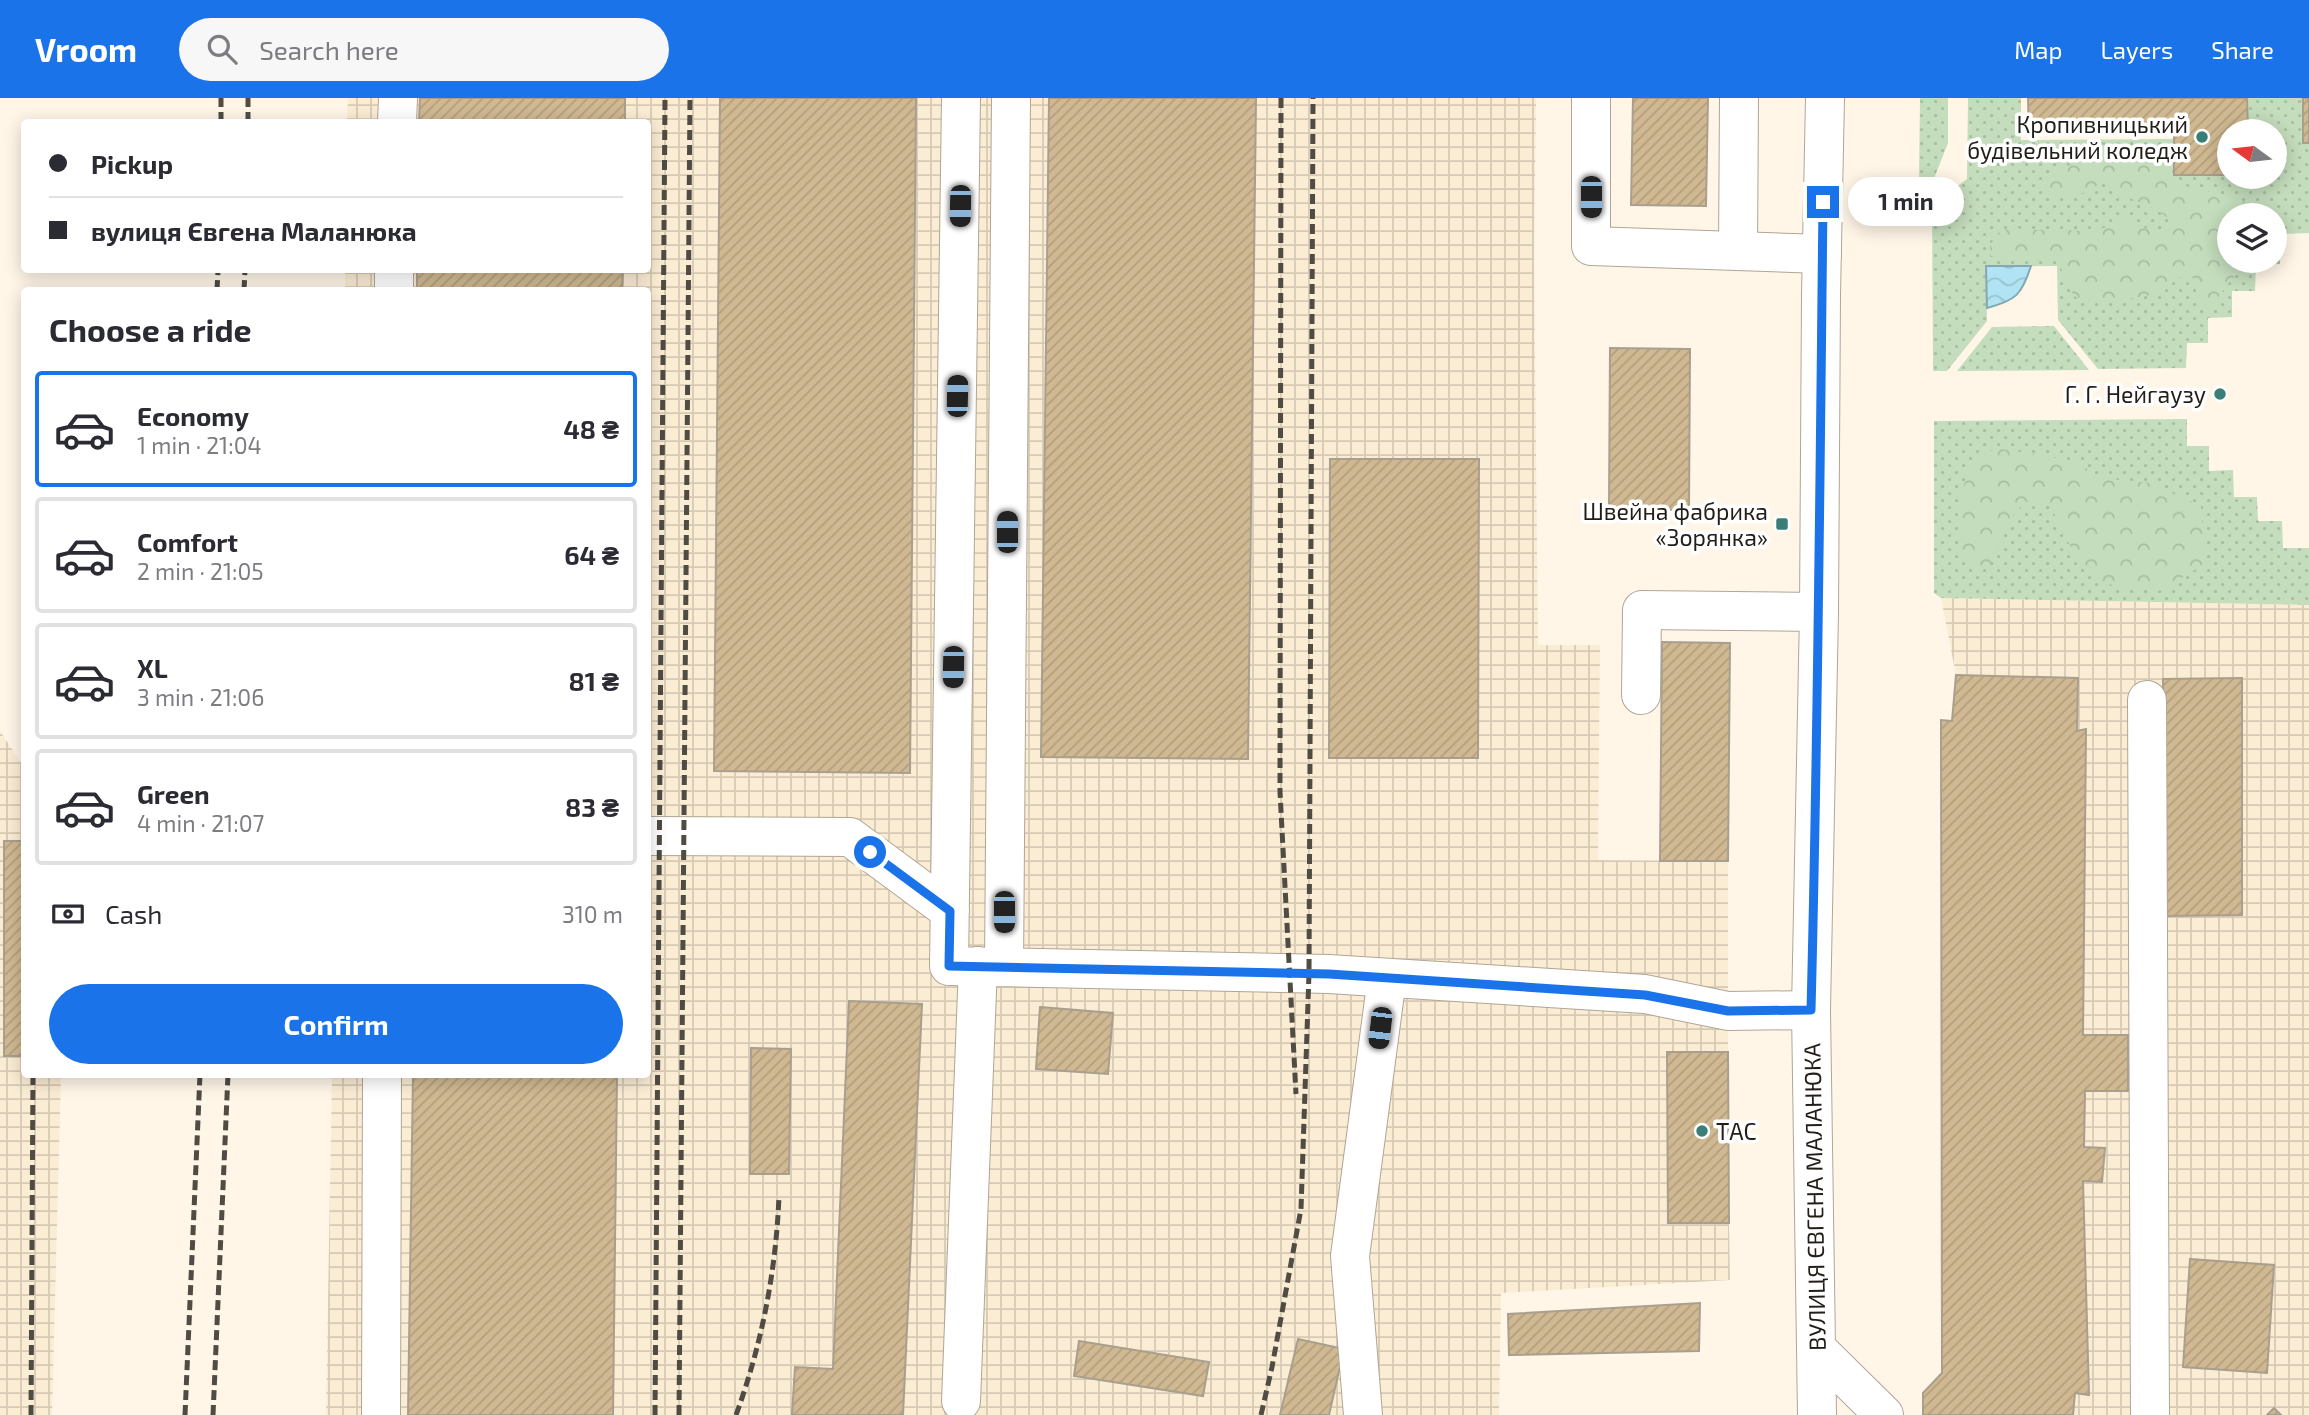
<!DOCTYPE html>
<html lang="en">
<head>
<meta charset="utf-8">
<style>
  body { margin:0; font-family:"Exo 2",sans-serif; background:#f7f7f7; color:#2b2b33; height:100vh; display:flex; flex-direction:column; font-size:26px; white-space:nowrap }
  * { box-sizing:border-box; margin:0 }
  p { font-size:23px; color:#7c7c81 }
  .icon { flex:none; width:38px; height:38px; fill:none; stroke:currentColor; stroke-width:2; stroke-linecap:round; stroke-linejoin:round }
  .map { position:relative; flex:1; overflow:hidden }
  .sheet { position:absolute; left:21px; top:189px; width:630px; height:791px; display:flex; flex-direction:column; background:#fff; border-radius:7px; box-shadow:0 4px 18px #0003 }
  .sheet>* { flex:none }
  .banner { position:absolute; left:21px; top:21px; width:630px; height:154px; border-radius:7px; box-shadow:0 4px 18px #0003; display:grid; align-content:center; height:154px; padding:0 28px; background:#fff }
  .needle { width:46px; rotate:285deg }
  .tools { position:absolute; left:2217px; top:21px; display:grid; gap:14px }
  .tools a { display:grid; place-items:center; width:70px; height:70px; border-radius:50%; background:#fff; box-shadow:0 4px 18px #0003; font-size:35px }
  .end { position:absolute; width:32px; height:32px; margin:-16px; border:9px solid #1a73e8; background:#fff; box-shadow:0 0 0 4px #fff }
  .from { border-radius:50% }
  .bubble { position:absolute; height:49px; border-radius:24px; background:#fff; box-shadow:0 4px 18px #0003; font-size:23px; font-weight:700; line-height:49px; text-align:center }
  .car { position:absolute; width:21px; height:42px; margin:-21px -10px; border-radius:9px; box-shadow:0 0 5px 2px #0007; background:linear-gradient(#222 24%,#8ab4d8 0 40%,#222 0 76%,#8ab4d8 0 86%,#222 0) }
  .banner b { display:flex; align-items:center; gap:24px; height:66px; font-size:26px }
  .banner b+b { border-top:2px solid #e1e1e2 }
  .banner i { width:18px; height:18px; background:#2b2b33 }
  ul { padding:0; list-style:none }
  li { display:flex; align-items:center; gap:21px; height:116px; margin:0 14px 10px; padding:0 14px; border:4px solid #e1e1e2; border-radius:7px }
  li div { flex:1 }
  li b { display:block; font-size:26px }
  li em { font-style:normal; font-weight:700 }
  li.selected { border-color:#1a73e8 }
  li>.icon { width:63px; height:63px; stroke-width:1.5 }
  h2 { padding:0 28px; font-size:32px; line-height:84px }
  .pay { display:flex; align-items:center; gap:18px; height:77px; padding:0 28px; font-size:26px }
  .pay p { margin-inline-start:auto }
  .cta { display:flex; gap:14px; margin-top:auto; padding:14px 28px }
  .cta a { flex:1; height:80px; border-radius:42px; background:#1a73e8; color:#fff; font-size:28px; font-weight:700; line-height:80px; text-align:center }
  header { display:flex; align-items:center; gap:42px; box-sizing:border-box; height:98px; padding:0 35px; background:#1a73e8; color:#fff }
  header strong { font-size:33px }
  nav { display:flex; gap:38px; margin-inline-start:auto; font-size:24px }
  .search { width:490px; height:63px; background:#f7f7f7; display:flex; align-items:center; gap:18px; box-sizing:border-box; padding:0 24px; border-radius:38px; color:#7c7c81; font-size:26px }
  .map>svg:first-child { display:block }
  .industrial { fill:url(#industrial-grid) }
  .grass { fill:url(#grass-dots); fill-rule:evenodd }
  .forest { fill:url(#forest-crowns) }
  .water { fill:url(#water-waves); stroke:#85a8b2; stroke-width:2 }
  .building { fill:url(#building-hatch); stroke:#a99f8e; stroke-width:2 }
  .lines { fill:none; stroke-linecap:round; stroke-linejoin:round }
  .minor-casing { stroke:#b0a695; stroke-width:40 }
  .major-casing { stroke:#b0a695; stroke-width:40 }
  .minor { stroke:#fff; stroke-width:38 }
  .major { stroke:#fff; stroke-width:38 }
  .rail { stroke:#504b43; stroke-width:5; stroke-dasharray:10 5; stroke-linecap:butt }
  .route { stroke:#1a73e8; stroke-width:9 }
  .poi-dot { fill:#397f77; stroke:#fff; stroke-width:2.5 }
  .labels { text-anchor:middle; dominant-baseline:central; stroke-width:7; stroke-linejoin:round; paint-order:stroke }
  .poi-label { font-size:23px; fill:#211d17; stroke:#fff; text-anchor:end }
  .street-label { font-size:23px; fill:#211d17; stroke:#fff }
</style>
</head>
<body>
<header>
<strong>Vroom</strong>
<div class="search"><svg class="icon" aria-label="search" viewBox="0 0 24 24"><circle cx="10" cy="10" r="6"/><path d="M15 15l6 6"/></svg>Search here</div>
<nav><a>Map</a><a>Layers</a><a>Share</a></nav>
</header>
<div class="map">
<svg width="2309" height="1317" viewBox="0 0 2309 1317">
  <defs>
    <pattern id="industrial-grid" width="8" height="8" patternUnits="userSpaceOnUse" patternTransform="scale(1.75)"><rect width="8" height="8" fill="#fbecd4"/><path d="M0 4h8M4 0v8" fill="none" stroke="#d7cab5"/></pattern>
    <pattern id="grass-dots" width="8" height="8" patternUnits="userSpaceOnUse" patternTransform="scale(1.75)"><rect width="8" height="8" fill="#c4ddbc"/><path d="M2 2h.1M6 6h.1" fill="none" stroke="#a8bda1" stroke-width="1.8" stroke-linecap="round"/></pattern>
    <pattern id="forest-crowns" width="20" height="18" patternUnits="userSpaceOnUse" patternTransform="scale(1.75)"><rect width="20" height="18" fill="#c4ddbc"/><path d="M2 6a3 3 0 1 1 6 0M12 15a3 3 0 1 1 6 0" fill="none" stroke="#a8bda1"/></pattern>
    <pattern id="water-waves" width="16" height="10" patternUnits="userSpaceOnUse" patternTransform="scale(1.75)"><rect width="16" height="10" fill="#b0e4f4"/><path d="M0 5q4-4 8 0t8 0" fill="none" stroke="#97c3d0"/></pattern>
    <pattern id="building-hatch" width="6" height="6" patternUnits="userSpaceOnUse" patternTransform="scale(1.75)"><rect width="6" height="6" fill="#d0b992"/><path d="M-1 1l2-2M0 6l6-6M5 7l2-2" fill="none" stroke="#b29f7d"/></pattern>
  </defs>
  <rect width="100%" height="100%" fill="#fff6e8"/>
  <path class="industrial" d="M348,0H1536L1534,159L1538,547H1600L1598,762L1728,763V954L1667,955L1668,1125H1729L1730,1182L1501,1195L1499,1317H326L332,977L648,976V192H345V172H648V24H347Z
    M1941,500L2309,507V1317H1923V1295L1942,1274L1941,622H1952L1956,577Z
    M0,633L24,669V976L61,977L52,1317H0Z"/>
  <path class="grass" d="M1920,0H1948V45L1933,83H1919Z
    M1968,0H2021V42L2174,41L2175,77L2275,79V33H2248L2247,0H2303L2309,45V135L2280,136V166L2256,167L2255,193H2232V219L2208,220V245H2187L2186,270L2098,271L2058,222L2057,168L1986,169L1987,223L1947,273H1933L1932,107L1967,81ZM2230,117H2275V163H2230Z
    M2054,228L2089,272L1957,273L1992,229Z
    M2187,321V348H2209V373L2233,372L2234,399H2257L2258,423H2282L2283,450H2309V507L1941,500L1934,495V323Z"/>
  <path class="forest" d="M2106,49L2134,51L2155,61L2169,78L2193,92L2214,94L2250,105L2260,117H2230V163H2250L2230,183L2212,208L2202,212L2196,202V180L2172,179L2151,197L2115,203L2077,200C2064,187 2068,176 2054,161C2032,162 2012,166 1991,158L1990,148L1996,136L2013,129L2025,132H2069L2089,134L2111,128L2125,120C2143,127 2149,136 2169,135L2171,122L2155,111L2127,99L2106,83L2083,95L2054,100L2045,89L2054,73L2084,62Z
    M2002,351L2075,363L2101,380L2149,385L2201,408L2206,465L2160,493L2098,485L2070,448L2049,405L2026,403L2011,420L1992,464L1978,474L1966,467C1951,428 1959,393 1976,355Z"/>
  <path class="water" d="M1986,168H2031C2021,197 2017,202 1987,210Z"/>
  <path class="building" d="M420,0H625V24H419Z
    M720,0H916L910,675L714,673Z
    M1049,0H1256L1248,661L1041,659Z
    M1633,0H1708L1706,108L1631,107Z
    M2028,0H2247L2248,33H2230V77H2174V34L2029,35Z
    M2303,0H2309V45H2303Z
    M417,172H623L622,192H417Z
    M1610,250L1690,251L1689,412L1609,411Z
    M1330,361H1479L1478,660H1329Z
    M1662,544L1730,545L1728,763H1660Z
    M1956,577L2078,580L2077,633L2086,631L2083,937H2128V993H2085L2084,1049L2105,1050L2102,1084L2083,1083L2089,1297L2075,1295L2073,1317H1923V1295L1942,1275L1941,622L1952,623Z
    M2242,580V817L2164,818L2163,581Z
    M4,743H24V958H4Z
    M849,903L922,906L903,1317H792L795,1269L833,1271Z
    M1040,909L1113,915L1108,976L1036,971Z
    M751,950L791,951L789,1076H750Z
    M1667,954H1728L1729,1125H1668Z
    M413,976H617L613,1317H408Z
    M2190,1161L2274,1167L2267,1275L2183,1269Z
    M1700,1205L1699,1253L1509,1257L1508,1216Z
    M1298,1241L1344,1251L1329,1317H1280Z
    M1079,1243L1209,1264L1203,1298L1074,1278Z
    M2274,1310L2281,1317H2267Z"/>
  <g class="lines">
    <g class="minor-casing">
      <path id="minor" d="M961,0L949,868L1329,876L1645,896L1728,913L1811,912
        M1591,0V148L1822,156
        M397,24L398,0
        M1738,153L1739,0
        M394,192V172
        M1641,597L1642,512L1819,514
        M2147,602L2150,1317
        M648,738L850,739L950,813
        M1004,869L1011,0
        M1816,1250L1884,1317
        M961,1303L978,868
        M381,1317L382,976
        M1363,1317L1350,1158L1387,880"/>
    </g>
    <g class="major-casing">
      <path id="major" d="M1817,1317L1811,912L1819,514L1821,197L1825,0"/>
    </g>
    <use href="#minor" class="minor"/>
    <use href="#major" class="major"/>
    <path class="rail" d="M1281,0L1280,694L1296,996
      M221,24V0
      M248,24V0
      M217,192L218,172
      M244,192L245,172
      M31,1317L33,976
      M185,1317L200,976
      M213,1317L228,976
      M655,1317L665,0
      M679,1317L690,0
      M736,1317C762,1246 776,1173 779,1098
      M1261,1317L1272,1269L1301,1111L1309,875L1313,0"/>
  </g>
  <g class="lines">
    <path class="route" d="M870,754L950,813L949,868L1329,876L1645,897L1728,913L1811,912C1818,643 1820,374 1823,104"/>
  </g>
  <g class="poi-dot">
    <circle cx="2202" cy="39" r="7"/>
    <circle cx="2220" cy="296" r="7"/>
    <rect x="1775" y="419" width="14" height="14" rx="3.5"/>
    <circle cx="1702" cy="1033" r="7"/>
  </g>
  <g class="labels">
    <g class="poi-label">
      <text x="2188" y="26">Кропивницький<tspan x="2188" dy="26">будівельний коледж</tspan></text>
      <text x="2206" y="296">Г. Г. Нейгаузу</text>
      <text x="1768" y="413">Швейна фабрика<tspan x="1768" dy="26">«Зорянка»</tspan></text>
      <text x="1716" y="1033" text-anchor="start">ТАС</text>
    </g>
    <g class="street-label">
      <text transform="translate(1814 1099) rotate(-91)">ВУЛИЦЯ ЄВГЕНА МАЛАНЮКА</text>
    </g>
  </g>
</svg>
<div class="tools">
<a><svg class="needle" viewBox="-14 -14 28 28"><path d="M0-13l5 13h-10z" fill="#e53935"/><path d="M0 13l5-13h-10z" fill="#7c7c81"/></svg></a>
<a><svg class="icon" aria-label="layers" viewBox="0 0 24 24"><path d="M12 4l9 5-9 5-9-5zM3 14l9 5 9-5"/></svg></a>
</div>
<i class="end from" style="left:870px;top:754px"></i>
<i class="end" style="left:1823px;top:104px"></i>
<div class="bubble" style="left:1848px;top:79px;width:116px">1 min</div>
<i class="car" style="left:1591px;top:99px;rotate:180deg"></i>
<i class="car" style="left:960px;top:108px;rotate:181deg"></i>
<i class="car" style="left:957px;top:298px;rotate:1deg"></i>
<i class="car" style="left:1007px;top:434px;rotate:0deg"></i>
<i class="car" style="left:953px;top:569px;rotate:181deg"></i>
<i class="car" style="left:1004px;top:814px;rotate:180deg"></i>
<i class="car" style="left:1380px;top:930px;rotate:187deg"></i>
<div class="banner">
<b><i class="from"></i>Pickup</b>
<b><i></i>вулиця Євгена Маланюка</b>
</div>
<section class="sheet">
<h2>Choose a ride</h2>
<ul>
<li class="selected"><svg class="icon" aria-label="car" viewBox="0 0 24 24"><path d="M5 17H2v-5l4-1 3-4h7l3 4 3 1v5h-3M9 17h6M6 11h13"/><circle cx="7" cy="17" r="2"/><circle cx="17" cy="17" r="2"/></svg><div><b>Economy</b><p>1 min · 21:04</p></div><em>48 ₴</em></li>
<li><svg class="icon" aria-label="car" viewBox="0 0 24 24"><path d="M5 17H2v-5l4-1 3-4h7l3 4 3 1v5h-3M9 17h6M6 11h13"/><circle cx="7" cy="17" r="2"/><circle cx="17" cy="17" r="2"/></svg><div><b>Comfort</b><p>2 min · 21:05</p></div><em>64 ₴</em></li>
<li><svg class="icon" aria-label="car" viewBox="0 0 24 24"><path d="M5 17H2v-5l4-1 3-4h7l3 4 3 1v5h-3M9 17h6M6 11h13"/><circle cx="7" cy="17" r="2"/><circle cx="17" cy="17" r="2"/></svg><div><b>XL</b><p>3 min · 21:06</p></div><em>81 ₴</em></li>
<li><svg class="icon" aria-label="car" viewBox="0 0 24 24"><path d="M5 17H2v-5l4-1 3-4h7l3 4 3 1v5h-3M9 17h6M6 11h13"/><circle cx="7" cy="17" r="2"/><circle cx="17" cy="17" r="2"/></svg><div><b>Green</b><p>4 min · 21:07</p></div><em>83 ₴</em></li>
</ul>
<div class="pay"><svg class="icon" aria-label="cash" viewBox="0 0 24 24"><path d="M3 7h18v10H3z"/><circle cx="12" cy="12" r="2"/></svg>Cash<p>310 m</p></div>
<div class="cta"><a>Confirm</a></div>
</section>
</div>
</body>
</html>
